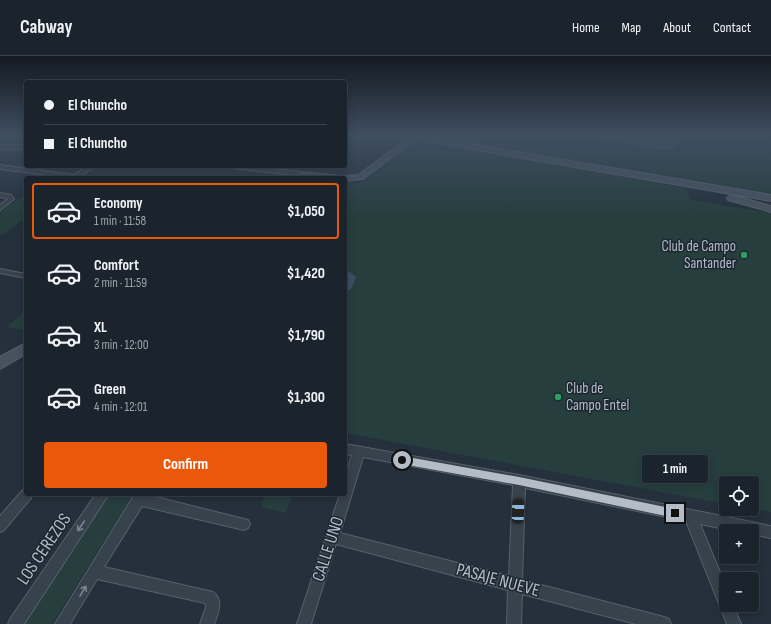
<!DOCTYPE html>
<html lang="en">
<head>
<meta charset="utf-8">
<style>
  body { margin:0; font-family:"Sofia Sans Condensed",sans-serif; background:#242c35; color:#f1f3f6; height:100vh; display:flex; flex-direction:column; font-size:15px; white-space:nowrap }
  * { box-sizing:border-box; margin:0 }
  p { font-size:13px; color:#a0a4aa }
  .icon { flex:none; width:22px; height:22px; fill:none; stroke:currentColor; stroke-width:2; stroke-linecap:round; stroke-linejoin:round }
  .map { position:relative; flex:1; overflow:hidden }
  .details { position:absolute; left:24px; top:120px; width:323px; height:320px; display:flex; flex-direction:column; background:#1b242d; border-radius:4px; box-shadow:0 2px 10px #0003,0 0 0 1px #394149 }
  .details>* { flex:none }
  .banner { position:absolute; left:24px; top:24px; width:323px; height:88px; border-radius:4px; box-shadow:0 2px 10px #0003,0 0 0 1px #394149; display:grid; align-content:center; height:88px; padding:0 20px; background:#1b242d }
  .tools { position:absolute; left:719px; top:420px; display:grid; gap:8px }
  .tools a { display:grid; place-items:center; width:40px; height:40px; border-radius:4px; background:#1b242d; box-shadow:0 2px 10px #0003,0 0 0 1px #394149; font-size:20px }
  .end { position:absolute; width:18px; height:18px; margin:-9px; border:5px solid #b4bdc7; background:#111; box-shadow:0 0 0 2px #111 }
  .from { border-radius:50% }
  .bubble { position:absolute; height:28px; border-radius:4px; background:#1b242d; box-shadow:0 2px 10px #0003,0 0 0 1px #394149; font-size:13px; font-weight:700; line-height:28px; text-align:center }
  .car { position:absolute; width:12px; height:24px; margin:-12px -6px; border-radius:5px; box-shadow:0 0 3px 1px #0007; background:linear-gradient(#222 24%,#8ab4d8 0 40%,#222 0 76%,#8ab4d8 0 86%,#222 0) }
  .banner b { display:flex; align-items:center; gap:14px; height:38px; font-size:15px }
  .banner b+b { border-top:1px solid #394149 }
  .banner i { width:10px; height:10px; background:#f1f3f6 }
  ul { padding:7px 0 0; list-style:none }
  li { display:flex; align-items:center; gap:12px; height:56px; margin:0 8px 6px; padding:0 12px; border:2px solid transparent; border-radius:4px }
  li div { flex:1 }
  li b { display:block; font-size:15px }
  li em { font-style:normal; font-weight:700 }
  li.current { border-color:#ea580c }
  li>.icon { width:36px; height:36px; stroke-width:1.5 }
  .primary-button { display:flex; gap:8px; margin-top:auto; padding:8px 20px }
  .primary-button a { flex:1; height:46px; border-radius:4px; background:#ea580c; color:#fff; font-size:16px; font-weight:700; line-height:46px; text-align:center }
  header { display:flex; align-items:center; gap:24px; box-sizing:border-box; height:56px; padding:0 20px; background:#1b242d; border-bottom:1px solid #394149 }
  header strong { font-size:19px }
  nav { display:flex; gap:22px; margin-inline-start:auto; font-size:14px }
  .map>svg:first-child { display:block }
  .green { fill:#273e3e }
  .water { fill:#3a5064 }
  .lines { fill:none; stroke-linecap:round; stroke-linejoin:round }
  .street-casing { stroke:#56606a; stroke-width:2 }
  .secondary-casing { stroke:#56606a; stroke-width:2 }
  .street { fill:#38424c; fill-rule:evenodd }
  .secondary { fill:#46525f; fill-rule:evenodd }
  .oneway { stroke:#7c8690 }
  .route { fill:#b4bdc7 }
  .leisure-dot { fill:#2e9e5b; stroke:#1d2731; stroke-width:1.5 }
  .labels { text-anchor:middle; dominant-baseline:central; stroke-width:3; stroke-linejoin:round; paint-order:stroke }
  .poi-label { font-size:15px; fill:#b4bdc7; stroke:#1d2731; text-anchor:end }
  .near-street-label { font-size:18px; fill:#b4bdc7; stroke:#1d2731 }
</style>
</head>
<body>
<header>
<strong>Cabway</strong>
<nav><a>Home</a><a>Map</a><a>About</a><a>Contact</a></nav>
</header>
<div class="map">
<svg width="771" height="568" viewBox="0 0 771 568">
  <rect width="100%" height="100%" fill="#24303c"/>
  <path class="green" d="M437,80H771V140L443,83Z
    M426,85H439L685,132L704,172L691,144L771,157V456L752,453V427H726V448L345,377V126L359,127L364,125L411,88Z
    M26,138V162L0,180V155Z
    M26,254V274L7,271Z
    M110,438H134L52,568H23Z
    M266,438H293L286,457L261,451Z"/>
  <path class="water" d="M595,80H655L676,86L674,94H652Z
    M345,212L356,221L351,233L345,237Z"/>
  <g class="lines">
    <g class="street-casing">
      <path id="street" d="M0,80H4L0,82Z
        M0,89H26V93H0Z
        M0,109L74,119L88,110H95L81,120L88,122H72L0,113Z
        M229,110H247L301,116L304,118L301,120L232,112Z
        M0,137L11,139L14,143L0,154V149L8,143L0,141Z
        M0,213L26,218V222L0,217Z
        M345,388L519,419L771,470V482L752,478V475H735L700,468L726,531V549H733L741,568H727L686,465L525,432L522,524L664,561L669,563L671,568H636L522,538L521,568H507L508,534L336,488L311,568H297L340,438H345V421L352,399L345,398ZM363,401L513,429L509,520L340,477Z
        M26,433V438H33L31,442L4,474L0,476V460L23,434Z
        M96,438H109L24,568H8L10,563Z
        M135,438H148V439L248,464L250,468L248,472L244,474L142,450L104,511L213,536C224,544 218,558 214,568H200L206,551L205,547L97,523L70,568H55Z"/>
    </g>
    <g class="secondary-casing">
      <path id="secondary" d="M411,80L430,81L771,139V145L419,84L412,86L363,123L345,125V122L302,121L290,122L301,116L342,120L358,119Z
        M731,139L771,150V156L728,144L727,142Z
        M26,287V298L0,313V301Z"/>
    </g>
    <use href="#street" class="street"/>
    <use href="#secondary" class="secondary"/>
  </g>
  <defs><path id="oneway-shaft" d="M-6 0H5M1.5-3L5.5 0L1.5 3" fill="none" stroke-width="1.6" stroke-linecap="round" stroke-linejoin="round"/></defs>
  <g class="oneway">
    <use href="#oneway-shaft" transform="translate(81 470) rotate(124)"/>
    <use href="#oneway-shaft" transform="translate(83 535) rotate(-59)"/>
  </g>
  <linearGradient id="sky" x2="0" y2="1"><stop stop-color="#141a21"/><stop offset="0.5" stop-color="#3f4e61"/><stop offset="1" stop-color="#3f4e61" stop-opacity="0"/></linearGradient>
  <rect width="771" height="159" fill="url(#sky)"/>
  <path class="route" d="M402,400L519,421L675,453L678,454L679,457L678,461L675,462L519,429L402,408L398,404Z"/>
  <g class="leisure-dot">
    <circle cx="744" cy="199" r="4"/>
    <circle cx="558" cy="341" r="4"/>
  </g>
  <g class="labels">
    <g class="poi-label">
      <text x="736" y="190">Club de Campo<tspan x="736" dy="17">Santander</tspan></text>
      <text x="566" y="332" text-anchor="start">Club de<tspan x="566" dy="17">Campo Entel</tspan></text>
    </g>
    <g class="near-street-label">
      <text transform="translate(44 493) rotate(-56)">LOS CEREZOS</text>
      <text transform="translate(328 493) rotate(-72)">CALLE UNO</text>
      <text transform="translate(498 524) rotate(15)">PASAJE NUEVE</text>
    </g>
  </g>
</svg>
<div class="tools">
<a><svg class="icon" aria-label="locate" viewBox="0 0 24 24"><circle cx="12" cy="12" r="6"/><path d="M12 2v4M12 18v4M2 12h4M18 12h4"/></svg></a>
<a>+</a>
<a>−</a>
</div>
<i class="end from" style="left:402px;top:404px"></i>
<i class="end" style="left:675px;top:457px"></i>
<div class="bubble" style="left:642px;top:399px;width:66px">1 min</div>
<i class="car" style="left:518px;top:455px;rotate:2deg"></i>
<div class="banner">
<b><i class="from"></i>El Chuncho</b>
<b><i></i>El Chuncho</b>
</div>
<section class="details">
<ul>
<li class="current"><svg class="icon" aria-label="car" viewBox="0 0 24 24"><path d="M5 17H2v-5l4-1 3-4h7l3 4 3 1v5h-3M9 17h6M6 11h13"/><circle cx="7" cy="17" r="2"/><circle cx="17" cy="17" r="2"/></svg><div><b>Economy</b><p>1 min · 11:58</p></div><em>$1,050</em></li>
<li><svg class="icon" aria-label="car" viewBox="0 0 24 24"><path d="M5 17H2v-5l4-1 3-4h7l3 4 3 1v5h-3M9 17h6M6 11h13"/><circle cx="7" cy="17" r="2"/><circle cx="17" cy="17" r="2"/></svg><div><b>Comfort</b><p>2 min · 11:59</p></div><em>$1,420</em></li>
<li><svg class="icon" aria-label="car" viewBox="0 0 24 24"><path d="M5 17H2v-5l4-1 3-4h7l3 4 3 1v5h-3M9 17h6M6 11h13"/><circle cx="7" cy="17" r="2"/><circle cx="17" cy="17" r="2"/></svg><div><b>XL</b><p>3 min · 12:00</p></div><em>$1,790</em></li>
<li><svg class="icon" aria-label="car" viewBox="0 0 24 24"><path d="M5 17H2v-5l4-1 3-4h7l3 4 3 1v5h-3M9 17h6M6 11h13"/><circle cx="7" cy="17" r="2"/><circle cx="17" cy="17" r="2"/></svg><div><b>Green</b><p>4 min · 12:01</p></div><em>$1,300</em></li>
</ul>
<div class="primary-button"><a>Confirm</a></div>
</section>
</div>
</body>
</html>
